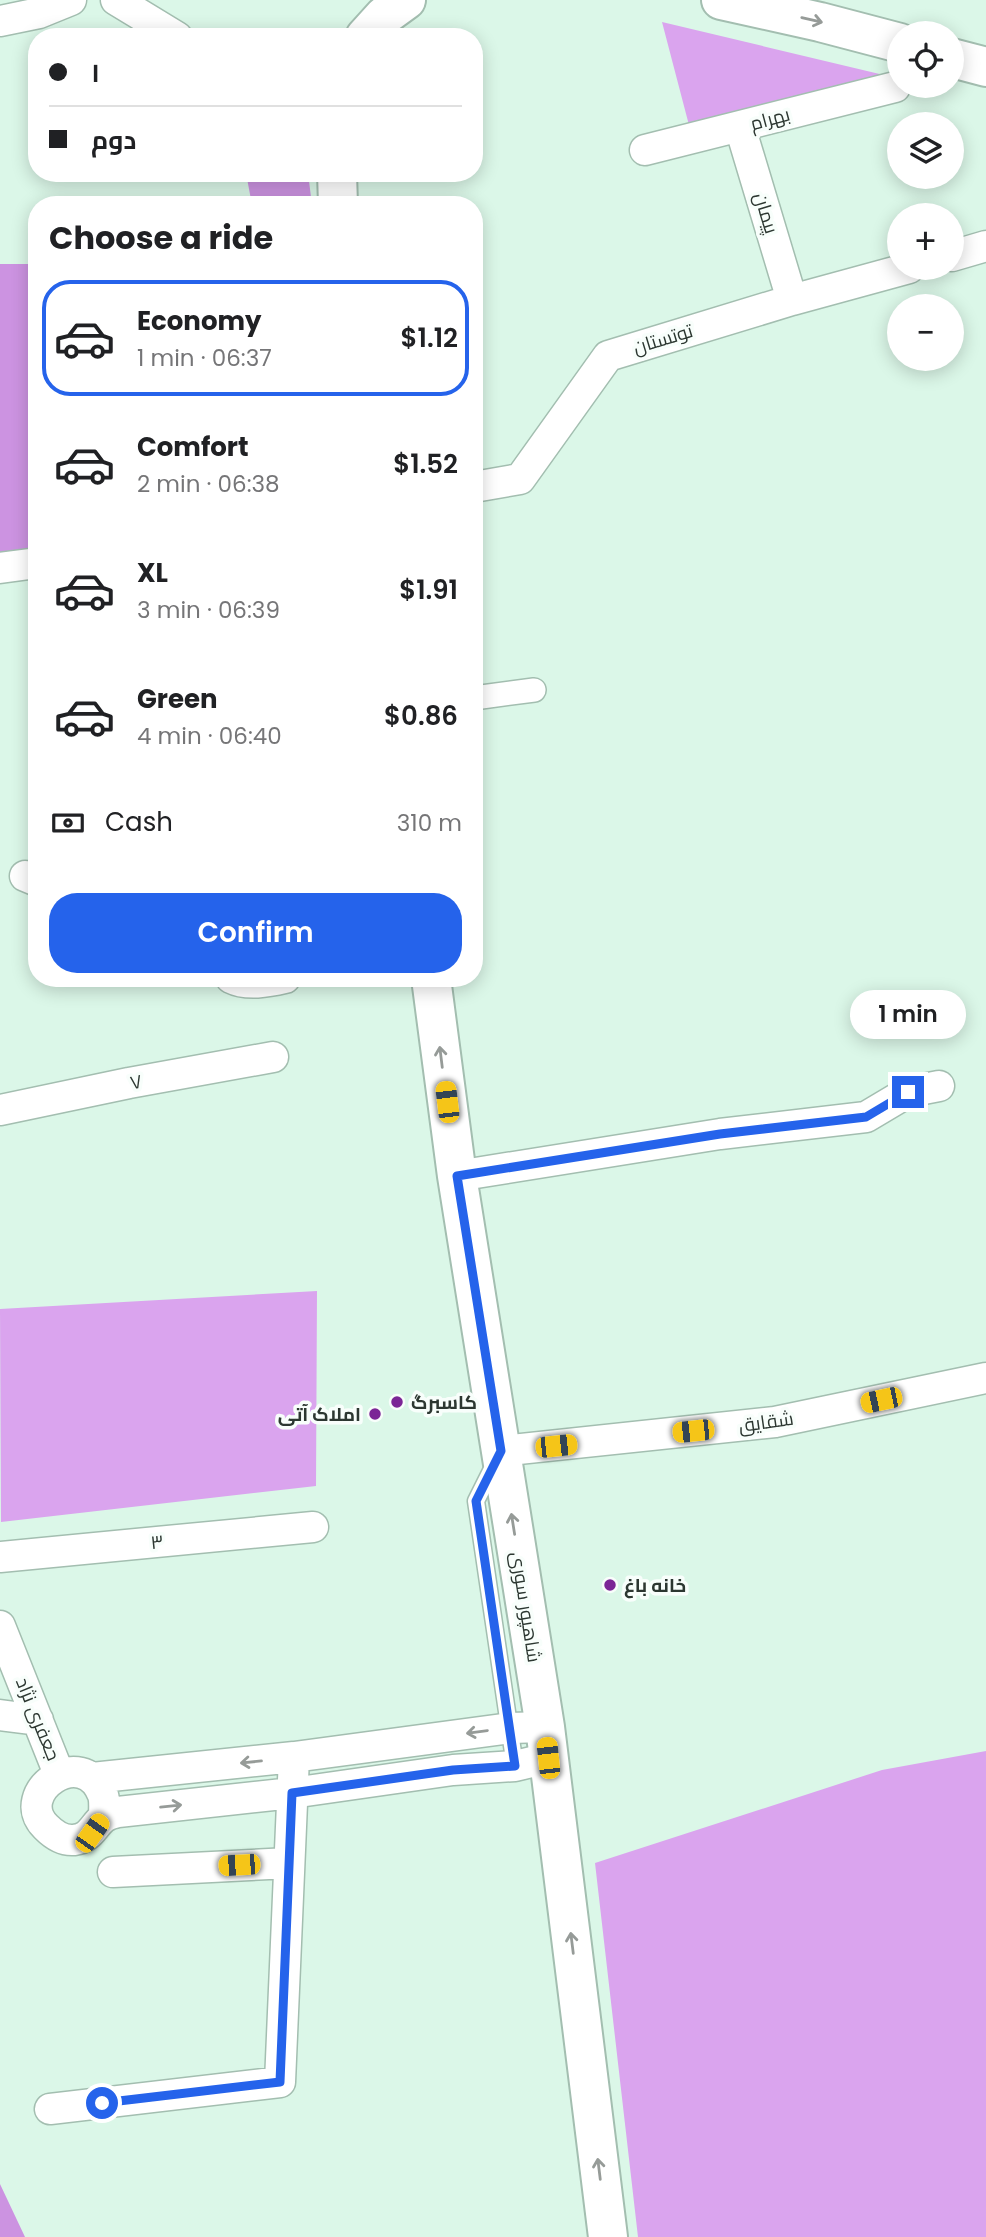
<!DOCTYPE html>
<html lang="en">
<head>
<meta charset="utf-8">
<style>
  body { margin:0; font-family:Poppins,Cairo,sans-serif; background:#f6f6f6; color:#202124; height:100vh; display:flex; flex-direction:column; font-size:26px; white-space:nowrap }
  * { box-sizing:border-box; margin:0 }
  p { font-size:23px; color:#757577 }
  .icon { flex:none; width:38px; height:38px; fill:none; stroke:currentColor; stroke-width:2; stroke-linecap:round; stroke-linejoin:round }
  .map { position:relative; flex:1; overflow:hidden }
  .sheet { position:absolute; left:28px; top:196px; width:455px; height:791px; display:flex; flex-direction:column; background:#fff; border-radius:28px; box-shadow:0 4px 18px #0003 }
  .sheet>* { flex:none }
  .top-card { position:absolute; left:28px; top:28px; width:455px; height:154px; border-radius:28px; box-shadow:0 4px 18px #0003; display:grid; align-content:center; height:154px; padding:0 21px; background:#fff }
  .controls { position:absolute; left:887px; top:21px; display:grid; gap:14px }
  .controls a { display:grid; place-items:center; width:77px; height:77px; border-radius:50%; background:#fff; box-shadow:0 4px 18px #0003; font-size:35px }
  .end { position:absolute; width:32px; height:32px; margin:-16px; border:9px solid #2563eb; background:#fff; box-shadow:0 0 0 4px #fff }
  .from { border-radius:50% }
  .bubble { position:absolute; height:49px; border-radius:24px; background:#fff; box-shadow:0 4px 18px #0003; font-size:23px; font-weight:600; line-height:49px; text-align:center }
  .car { position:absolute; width:21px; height:42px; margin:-21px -10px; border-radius:9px; box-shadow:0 0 5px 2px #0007; background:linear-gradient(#f5c518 24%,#345 0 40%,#f5c518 0 76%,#345 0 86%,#f5c518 0) }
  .top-card b { display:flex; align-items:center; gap:24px; height:66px; font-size:26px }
  .top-card b+b { border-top:2px solid #e0e0e0 }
  .top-card i { width:18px; height:18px; background:#202124 }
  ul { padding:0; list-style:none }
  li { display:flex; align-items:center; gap:21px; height:116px; margin:0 14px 10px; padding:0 7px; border:4px solid transparent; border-radius:28px }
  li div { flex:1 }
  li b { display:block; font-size:26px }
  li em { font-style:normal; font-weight:600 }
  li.on { border-color:#2563eb }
  li>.icon { width:63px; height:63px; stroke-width:1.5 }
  h2 { padding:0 21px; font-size:32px; line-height:84px }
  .pay { display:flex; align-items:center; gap:18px; height:77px; padding:0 21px; font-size:26px }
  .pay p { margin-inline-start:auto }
  .primary-button { display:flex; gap:14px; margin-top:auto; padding:14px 21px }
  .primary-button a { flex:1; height:80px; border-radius:28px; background:#2563eb; color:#fff; font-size:28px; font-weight:600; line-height:80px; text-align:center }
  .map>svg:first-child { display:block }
  .green { fill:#daa4ee }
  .forest { fill:#cc93e1 }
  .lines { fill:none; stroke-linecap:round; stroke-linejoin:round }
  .service-casing { stroke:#a3beb0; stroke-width:19 }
  .pedestrian-casing { stroke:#a3beb0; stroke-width:26 }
  .minor-casing { stroke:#a3beb0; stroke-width:33 }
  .tertiary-casing { stroke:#a3beb0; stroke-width:42 }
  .trunk-casing { stroke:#a3beb0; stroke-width:42 }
  .service { stroke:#fff; stroke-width:16 }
  .pedestrian { stroke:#fff; stroke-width:23 }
  .minor { stroke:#fff; stroke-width:30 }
  .tertiary { stroke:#fff; stroke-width:38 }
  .trunk { stroke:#fff; stroke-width:38 }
  .oneway { stroke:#969b98 }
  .route { stroke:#2563eb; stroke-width:9 }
  .poi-dot { fill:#7b2696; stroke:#f8fefb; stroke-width:2.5 }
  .labels { text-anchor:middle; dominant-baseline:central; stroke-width:7; stroke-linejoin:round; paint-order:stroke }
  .street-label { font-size:19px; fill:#2c3731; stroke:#f8fefb }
  .poi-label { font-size:19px; font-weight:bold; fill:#2c3731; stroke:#f8fefb; text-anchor:start }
</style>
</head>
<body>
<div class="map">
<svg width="986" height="2237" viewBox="0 0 986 2237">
  <rect width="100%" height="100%" fill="#dbf7e8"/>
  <path class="green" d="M662,22L888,76L690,129Z
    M317,1291L316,1486L1,1522L0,1309Z
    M986,1751V2237H638L595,1863L882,1770Z"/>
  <path class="forest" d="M246,173H308L312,205H252Z
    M0,264H37V550L0,555Z
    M0,2184L25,2237H0Z"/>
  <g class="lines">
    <g class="service-casing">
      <path id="service" d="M496,1461L476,1501L515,1766"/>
    </g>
    <g class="pedestrian-casing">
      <path id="pedestrian" d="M474,698L534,690"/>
    </g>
    <g class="minor-casing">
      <path id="minor" d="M116,0L177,37
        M0,21L39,13L71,0
        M740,127L792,300
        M645,150L895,87
        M952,256L986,246
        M474,487L520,479L608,356L792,300L909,268
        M0,568L37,563
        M25,876L37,881
        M231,978C247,986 268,982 285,978
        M0,1110L129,1083L273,1057
        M457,1176L720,1134L866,1117L908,1092L939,1086
        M501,1451L775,1422L986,1378
        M0,1557L313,1527
        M0,1626L59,1774
        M0,1715L38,1720
        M92,1778L294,1757L510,1728L545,1727
        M104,1817C104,1810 105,1801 103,1795C83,1742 11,1793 46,1827C53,1834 63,1841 74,1840C91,1838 93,1826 103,1818C107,1815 113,1813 118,1812L292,1793L453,1770L515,1766L548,1758
        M113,1872L289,1863
        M50,2109L280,2082L294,1757"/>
    </g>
    <g class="tertiary-casing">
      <path id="tertiary" d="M365,37L384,16L406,0
        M337,173L338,205
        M431,978L457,1176L545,1727L608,2237"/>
    </g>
    <g class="trunk-casing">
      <path id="trunk" d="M721,0L820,22L900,43
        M952,58L986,67"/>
    </g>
    <use href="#service" class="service"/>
    <use href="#pedestrian" class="pedestrian"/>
    <use href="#minor" class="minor"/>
    <use href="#tertiary" class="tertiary"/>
    <use href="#trunk" class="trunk"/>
  </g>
  <defs><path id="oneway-shaft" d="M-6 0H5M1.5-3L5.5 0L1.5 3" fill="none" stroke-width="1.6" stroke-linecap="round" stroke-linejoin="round" transform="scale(1.75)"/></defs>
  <g class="oneway">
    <use href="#oneway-shaft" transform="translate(812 20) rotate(13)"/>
    <use href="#oneway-shaft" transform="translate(441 1057) rotate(-97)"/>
    <use href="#oneway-shaft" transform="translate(513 1524) rotate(-99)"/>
    <use href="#oneway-shaft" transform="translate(477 1732) rotate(172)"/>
    <use href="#oneway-shaft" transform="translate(251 1762) rotate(174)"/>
    <use href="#oneway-shaft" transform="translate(171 1806) rotate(-6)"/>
    <use href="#oneway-shaft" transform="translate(572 1943) rotate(-97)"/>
    <use href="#oneway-shaft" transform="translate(599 2169) rotate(-97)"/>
  </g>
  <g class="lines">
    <path class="route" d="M102,2103L280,2082L292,1793L453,1770L515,1766L476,1501L501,1451L457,1176L720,1134L866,1117L908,1092"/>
  </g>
  <g class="poi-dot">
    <circle cx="397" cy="1402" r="7"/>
    <circle cx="375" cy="1414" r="7"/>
    <circle cx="610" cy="1585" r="7"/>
  </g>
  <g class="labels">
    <g class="street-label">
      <text transform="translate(770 119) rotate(-15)">بهرام</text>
      <text transform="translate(766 213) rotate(73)">پیمان</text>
      <text transform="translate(663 339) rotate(-17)">توتستان</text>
      <text transform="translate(136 1082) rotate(-11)">۷</text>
      <text transform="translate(766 1422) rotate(-8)">شقایق</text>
      <text transform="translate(157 1542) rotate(-6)">۳</text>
      <text transform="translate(526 1607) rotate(81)">شاهپور سوری</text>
      <text transform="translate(38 1719) rotate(68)">جعفری نژاد</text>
    </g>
    <g class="poi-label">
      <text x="411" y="1402">کاسبرگ</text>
      <text x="361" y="1414" text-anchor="end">املاک آتی</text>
      <text x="624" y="1585">خانه باغ</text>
    </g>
  </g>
</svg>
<div class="controls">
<a><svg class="icon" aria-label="locate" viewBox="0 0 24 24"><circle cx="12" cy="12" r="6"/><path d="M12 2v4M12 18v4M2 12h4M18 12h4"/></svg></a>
<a><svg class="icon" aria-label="layers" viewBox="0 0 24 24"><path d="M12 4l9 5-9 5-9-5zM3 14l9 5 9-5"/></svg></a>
<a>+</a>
<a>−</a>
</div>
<i class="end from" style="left:102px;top:2103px"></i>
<i class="end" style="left:908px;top:1092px"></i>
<div class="bubble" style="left:850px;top:990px;width:116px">1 min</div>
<i class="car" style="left:447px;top:1102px;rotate:353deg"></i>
<i class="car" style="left:881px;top:1400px;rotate:258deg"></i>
<i class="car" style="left:693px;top:1431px;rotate:264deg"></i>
<i class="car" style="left:556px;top:1446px;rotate:84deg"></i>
<i class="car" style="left:548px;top:1758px;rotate:354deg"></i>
<i class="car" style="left:92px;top:1833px;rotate:35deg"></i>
<i class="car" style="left:239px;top:1865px;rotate:267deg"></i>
<div class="top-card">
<b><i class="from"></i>۱</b>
<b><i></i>دوم</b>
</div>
<section class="sheet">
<h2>Choose a ride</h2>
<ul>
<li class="on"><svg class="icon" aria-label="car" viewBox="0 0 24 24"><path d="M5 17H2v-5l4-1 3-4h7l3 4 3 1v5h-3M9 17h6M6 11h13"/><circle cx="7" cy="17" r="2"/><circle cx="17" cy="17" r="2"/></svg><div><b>Economy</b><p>1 min · 06:37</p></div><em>$1.12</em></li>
<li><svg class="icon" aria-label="car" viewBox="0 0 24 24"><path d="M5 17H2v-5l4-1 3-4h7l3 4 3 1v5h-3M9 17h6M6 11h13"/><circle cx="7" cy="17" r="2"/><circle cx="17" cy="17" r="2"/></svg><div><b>Comfort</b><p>2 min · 06:38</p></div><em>$1.52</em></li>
<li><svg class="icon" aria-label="car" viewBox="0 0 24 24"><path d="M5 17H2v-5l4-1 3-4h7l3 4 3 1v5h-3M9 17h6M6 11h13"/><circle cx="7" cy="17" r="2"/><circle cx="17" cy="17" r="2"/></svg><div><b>XL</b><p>3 min · 06:39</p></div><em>$1.91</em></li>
<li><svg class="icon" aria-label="car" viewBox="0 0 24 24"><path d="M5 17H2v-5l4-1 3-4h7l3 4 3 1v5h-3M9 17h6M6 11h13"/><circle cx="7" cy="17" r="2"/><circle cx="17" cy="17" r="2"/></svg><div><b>Green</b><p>4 min · 06:40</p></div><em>$0.86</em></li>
</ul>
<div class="pay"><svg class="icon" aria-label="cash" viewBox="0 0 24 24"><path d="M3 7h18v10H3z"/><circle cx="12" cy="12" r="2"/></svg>Cash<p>310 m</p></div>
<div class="primary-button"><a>Confirm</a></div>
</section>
</div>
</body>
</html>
